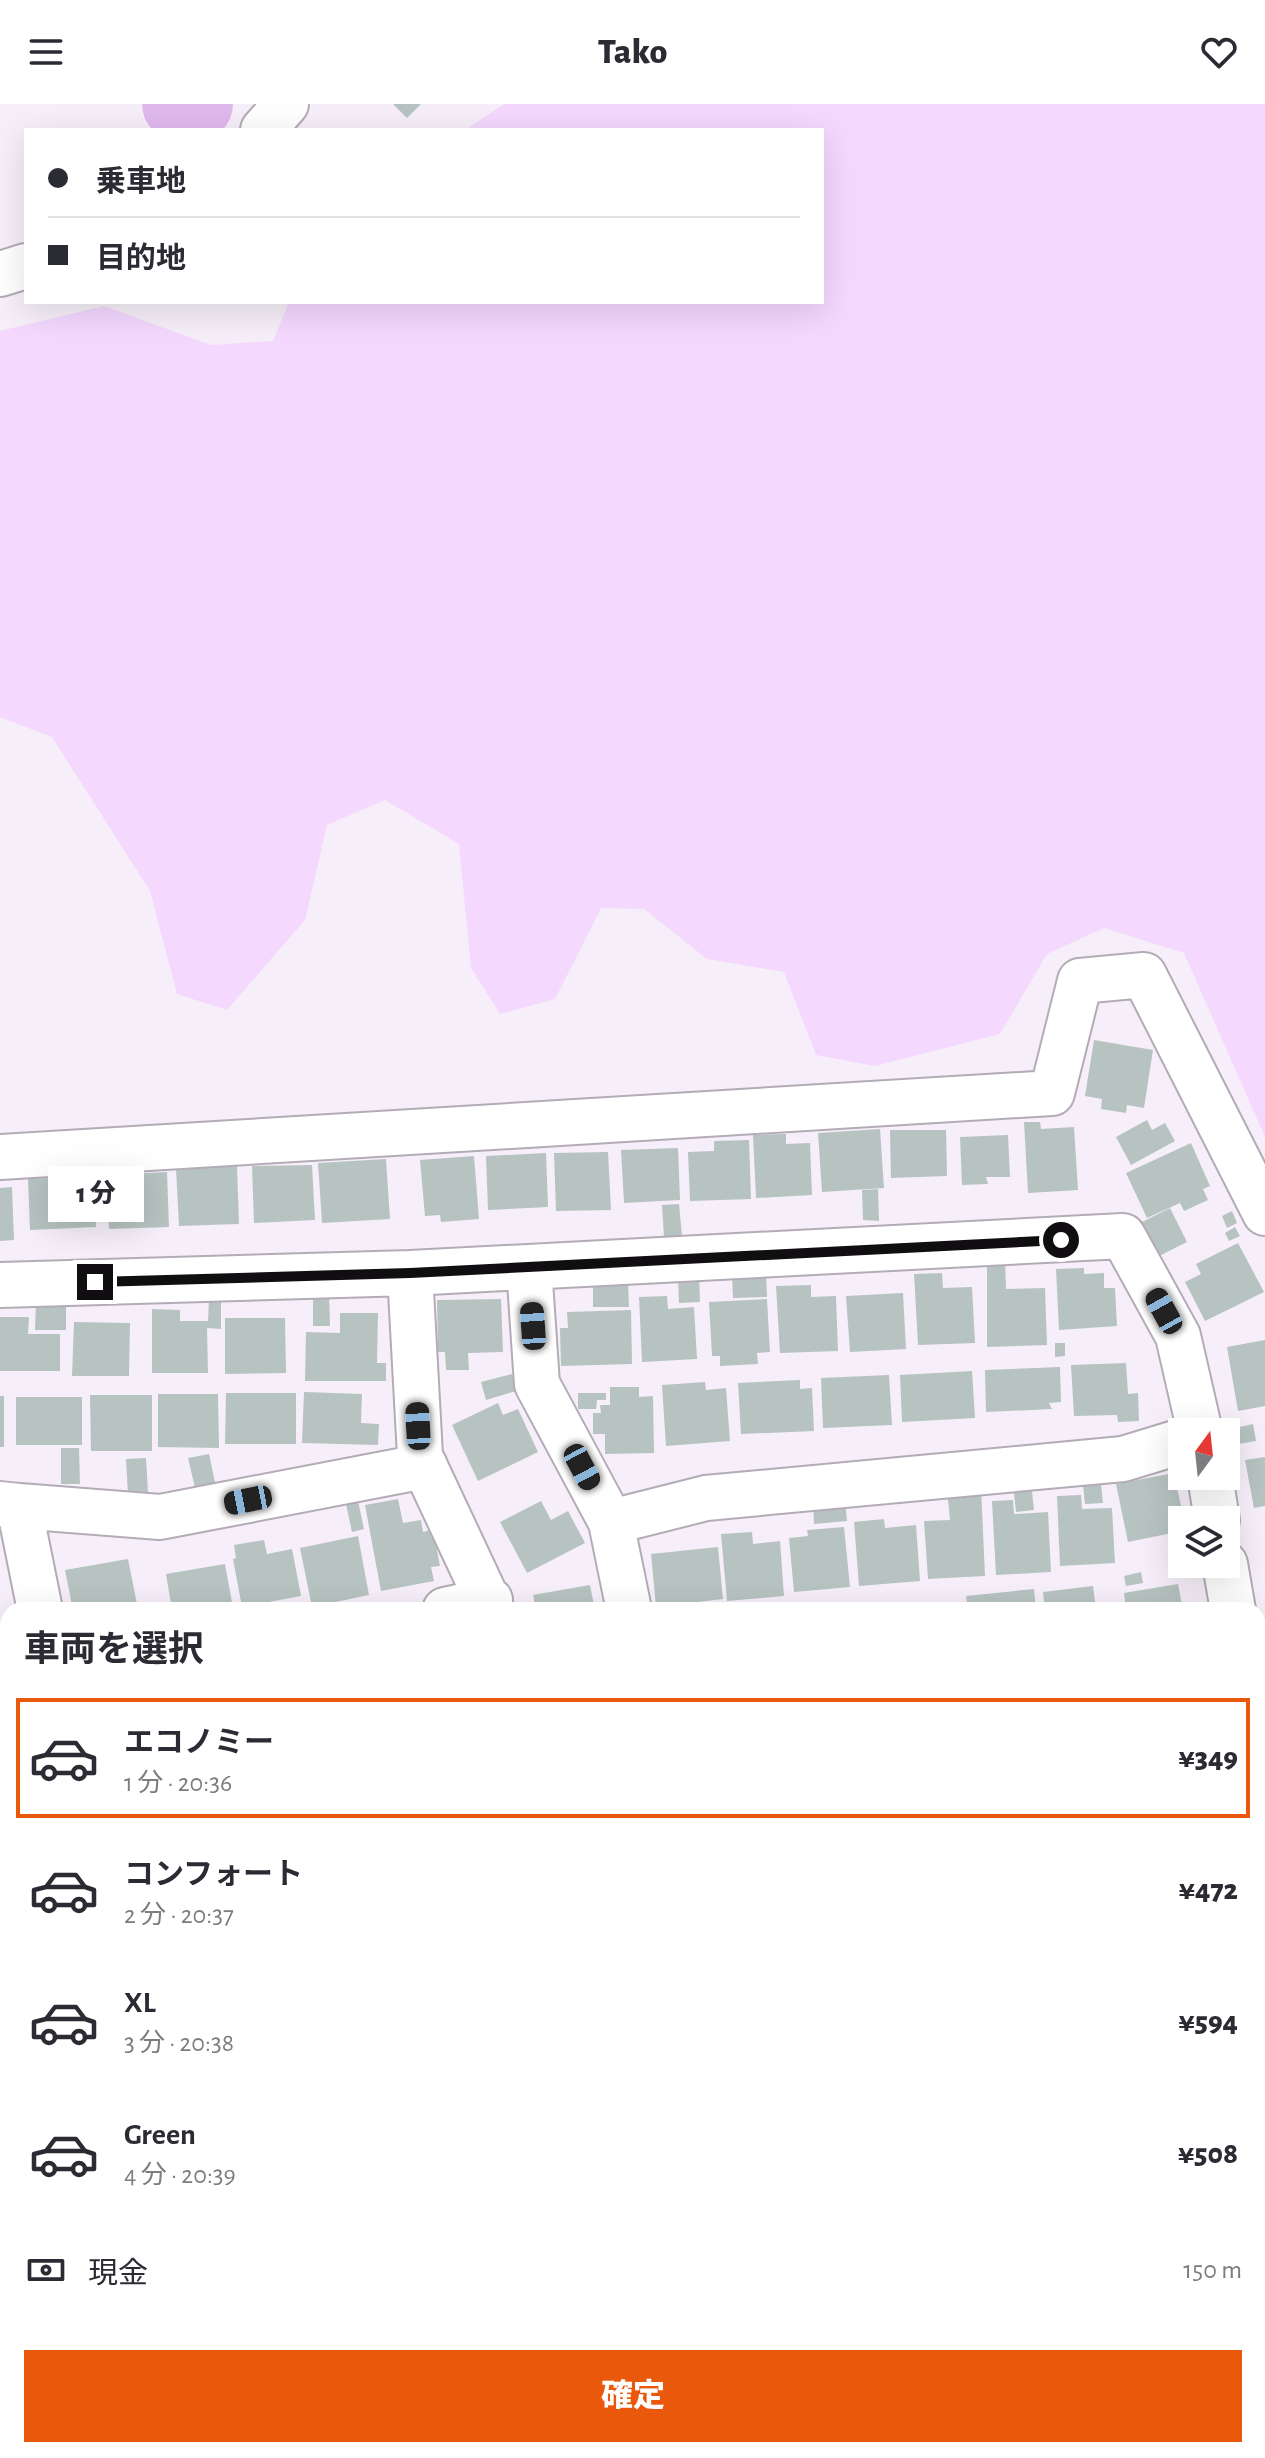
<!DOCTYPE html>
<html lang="ja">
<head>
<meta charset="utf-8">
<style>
  body { margin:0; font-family:"Alegreya Sans","Noto Sans JP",sans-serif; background:#f7f7f7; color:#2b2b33; height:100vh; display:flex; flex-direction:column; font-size:30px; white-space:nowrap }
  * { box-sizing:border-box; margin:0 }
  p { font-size:26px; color:#7c7c81 }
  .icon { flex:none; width:44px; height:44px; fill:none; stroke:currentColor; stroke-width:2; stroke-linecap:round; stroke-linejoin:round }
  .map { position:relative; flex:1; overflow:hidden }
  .details { position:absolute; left:0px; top:1498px; width:1266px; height:856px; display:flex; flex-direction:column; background:#fff; border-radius:24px 24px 0 0; box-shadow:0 8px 32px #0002 }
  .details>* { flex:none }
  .hud { position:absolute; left:24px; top:24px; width:800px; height:176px; border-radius:0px; box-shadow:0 8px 32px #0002; display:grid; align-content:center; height:176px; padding:0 24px; background:#fff }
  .needle { width:52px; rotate:15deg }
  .controls { position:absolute; left:1168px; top:1314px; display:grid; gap:16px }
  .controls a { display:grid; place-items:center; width:72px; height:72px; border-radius:0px; background:#fff; box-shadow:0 8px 32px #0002; font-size:40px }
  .end { position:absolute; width:36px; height:36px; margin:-18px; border:10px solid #100e11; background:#fff; box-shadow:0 0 0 4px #fff }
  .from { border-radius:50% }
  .bubble { position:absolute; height:56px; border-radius:0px; background:#fff; box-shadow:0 8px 32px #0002; font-size:26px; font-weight:800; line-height:56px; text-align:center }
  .car { position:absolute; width:24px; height:48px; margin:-24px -12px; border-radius:10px; box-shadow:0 0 6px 2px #0007; background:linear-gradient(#222 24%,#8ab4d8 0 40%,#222 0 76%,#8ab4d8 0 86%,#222 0) }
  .hud b { display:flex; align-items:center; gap:28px; height:76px; font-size:30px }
  .hud b+b { border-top:2px solid #e1e1e2 }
  .hud i { width:20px; height:20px; background:#2b2b33 }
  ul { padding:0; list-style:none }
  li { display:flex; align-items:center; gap:24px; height:120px; margin:0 16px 12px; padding:0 8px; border:4px solid transparent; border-radius:0px }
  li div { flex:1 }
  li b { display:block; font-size:30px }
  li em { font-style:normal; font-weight:800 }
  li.selected { border-color:#ea580c }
  li>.icon { width:72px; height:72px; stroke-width:1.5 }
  h2 { padding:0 24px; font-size:36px; line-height:96px }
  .pay { display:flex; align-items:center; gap:20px; height:88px; padding:0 24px; font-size:30px }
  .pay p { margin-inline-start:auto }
  .primary-button { display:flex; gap:16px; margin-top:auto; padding:16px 24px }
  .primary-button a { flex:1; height:92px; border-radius:0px; background:#ea580c; color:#fff; font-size:32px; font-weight:800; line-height:92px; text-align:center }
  header { display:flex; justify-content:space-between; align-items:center; height:104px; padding:0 24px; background:#fff; font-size:36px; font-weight:800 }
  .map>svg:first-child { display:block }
  .green { fill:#f4d8fe }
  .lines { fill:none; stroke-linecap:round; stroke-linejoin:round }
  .river { stroke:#e0b9ee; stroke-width:74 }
  .building { fill:#b6c3c0 }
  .street-casing { stroke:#b3acb6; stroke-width:48 }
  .secondary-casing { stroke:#b3acb6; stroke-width:48 }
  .street { stroke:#fff; stroke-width:44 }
  .secondary { stroke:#fff; stroke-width:44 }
  .route { stroke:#100e11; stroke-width:10 }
</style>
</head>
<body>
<header><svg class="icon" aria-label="menu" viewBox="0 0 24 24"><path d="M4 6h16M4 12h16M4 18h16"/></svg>Tako<svg class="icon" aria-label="heart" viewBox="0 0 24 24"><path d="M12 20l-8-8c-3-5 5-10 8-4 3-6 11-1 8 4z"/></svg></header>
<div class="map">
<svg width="1265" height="2354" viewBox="0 0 1265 2354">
  <rect width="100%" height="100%" fill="#f6eff9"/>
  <path class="green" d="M504,0H1265V1033L1184,849L1104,824L1047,850L1000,930L875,962L816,951L784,868L707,855L644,805L601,804L555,895L500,910L471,864L459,740L385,696L327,721L305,816L227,906L177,890L150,787L52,633L0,613V227L104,202L211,241L273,237L289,198H822V26H465Z
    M900,2346H1102L1096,2354H901Z"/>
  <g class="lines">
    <path class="river" d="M179,0H196"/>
  </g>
  <path class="building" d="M393,0H421L407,14Z
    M1094,936L1153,946L1144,1004L1127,1001L1126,1009L1101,1005L1102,995L1085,992Z
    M1147,1016L1152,1026L1165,1019L1175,1037L1131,1061L1116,1033Z
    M1024,1018H1040L1041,1025L1074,1023L1078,1086L1028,1089Z
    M880,1025L884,1084L822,1088L818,1029Z
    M890,1026H946L947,1072L891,1074Z
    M786,1030V1040L810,1039L812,1091L756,1094L753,1031Z
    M1008,1031L1010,1073H986L988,1080L962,1081L960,1033Z
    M749,1036L751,1095L690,1097L688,1048L714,1047V1037Z
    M1191,1039L1210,1082L1203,1085L1208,1096L1184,1107L1180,1099L1147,1114L1126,1069Z
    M678,1044L680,1096L624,1099L621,1046Z
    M608,1048L611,1106L556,1107L554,1049Z
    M546,1049L548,1103L488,1106L486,1052Z
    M474,1052L479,1115L441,1118L440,1111L425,1112L420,1056Z
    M386,1055L390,1115L322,1119L318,1059Z
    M312,1061L315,1116L254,1119L252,1062Z
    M237,1062L239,1120L179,1122L176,1065Z
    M167,1068L169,1123L109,1125L107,1071Z
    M93,1072L96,1123L30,1126L28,1075Z
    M12,1083L14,1136L0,1137V1084Z
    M878,1085L879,1117L863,1116L862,1086Z
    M679,1100L682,1132L664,1133L662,1101Z
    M1170,1104L1187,1138L1159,1152L1142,1118Z
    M1232,1107L1237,1119L1227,1124L1222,1112Z
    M1235,1123L1240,1132L1229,1137L1225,1129Z
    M1238,1139L1264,1188L1205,1217L1185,1178L1201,1170L1196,1160Z
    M1005,1157L1006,1185L1045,1184L1047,1241L987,1243V1158Z
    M1084,1164V1170L1104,1169V1184H1115L1117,1222L1059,1226L1056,1165Z
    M766,1169L767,1193L733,1194L732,1170Z
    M942,1169L943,1184L972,1183L975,1239L918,1241L914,1170Z
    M699,1171L700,1198L679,1199L678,1172Z
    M593,1177H628L629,1203H593Z
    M811,1181V1193L836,1192L838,1247L780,1249L776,1182Z
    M313,1189H329L330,1222H313Z
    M903,1189L906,1245L850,1248L846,1192Z
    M667,1192L668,1205L694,1203L697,1255L642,1258L639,1193Z
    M209,1193L221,1194V1225L207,1224L208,1269H152V1205L180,1206V1217H208Z
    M501,1195L503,1248L468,1249L469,1266H446L445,1248H438L437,1196Z
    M767,1195L770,1248L757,1249L758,1260L720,1262V1252H712L709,1198Z
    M36,1198H66V1226H35Z
    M631,1206L632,1260L561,1262L560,1224H568L567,1208Z
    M340,1209H378L377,1259H386V1277H305L306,1228L340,1229Z
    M0,1213H29L28,1230H60V1267H0Z
    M225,1214H285L286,1269L225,1270Z
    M74,1218L130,1219L129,1272H72Z
    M1265,1236V1302L1238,1307L1227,1243Z
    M1055,1239H1065V1252L1055,1253Z
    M1126,1259L1128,1290L1138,1289L1139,1317L1118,1318L1117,1311L1074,1312L1071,1261Z
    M1060,1263L1061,1298L1049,1299L1052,1305L986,1308L985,1266Z
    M972,1267L975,1314L902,1318L900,1271Z
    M512,1270L516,1287L486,1296L481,1278Z
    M889,1271L892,1321L823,1324L821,1274Z
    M800,1276V1285L812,1284L814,1327L741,1330L738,1279Z
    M705,1278L706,1286L726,1284L730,1337L666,1342L662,1281Z
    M610,1283H639V1293L653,1292L654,1349L605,1350V1330H593V1309H601L600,1301H610Z
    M304,1288L362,1290L361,1319L379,1320L378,1341L302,1339Z
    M226,1289H296V1340H225Z
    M578,1289H606V1296H597L596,1305H578Z
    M158,1290H218L219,1344L158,1343Z
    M90,1291H152V1347H91Z
    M0,1292H4V1343H0Z
    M16,1293H82V1341H16Z
    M498,1299L503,1311L518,1305L538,1348L478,1377L452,1321Z
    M1253,1320L1256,1337L1226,1342V1328H1216Z
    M61,1344H79L80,1380H61Z
    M209,1350L216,1383L196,1388L188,1354Z
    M1265,1353V1402L1254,1404L1245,1356Z
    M146,1354L148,1389L128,1390L126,1355Z
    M1174,1369L1184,1416L1182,1427L1128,1438L1116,1380Z
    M1100,1371L1103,1399L1085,1400L1082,1372Z
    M1031,1378L1034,1406L1016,1408L1013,1380Z
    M981,1383L985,1472L928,1475L924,1417L950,1416L947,1386Z
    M1081,1391L1082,1405L1112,1404L1115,1459L1060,1462L1057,1392Z
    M398,1395L403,1419L421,1416L423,1428L433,1425L440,1462L431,1463L434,1477L381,1487L365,1401Z
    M845,1395L847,1417L814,1420L813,1398Z
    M1013,1396L1014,1410L1048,1408L1051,1468L996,1471L992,1397Z
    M358,1397L364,1425L352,1428L346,1400Z
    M541,1397L551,1416L568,1407L585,1439L527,1469L500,1418Z
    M884,1415L885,1424L916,1421L920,1477L859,1482L854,1418Z
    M844,1423L850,1483L794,1488L789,1434L808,1432L807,1426Z
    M752,1428L753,1440L780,1437L784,1492L727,1497L721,1430Z
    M358,1432L369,1491L312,1503L300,1444Z
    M264,1436L267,1450L292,1445L301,1492L242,1503L233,1455L236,1454L234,1441Z
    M718,1443L723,1495L656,1503L651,1450Z
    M128,1455L138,1505L73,1506L65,1466Z
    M225,1460L233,1504L172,1506L166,1470Z
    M1141,1468L1143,1479L1126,1482L1124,1472Z
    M1178,1480L1183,1506H1126L1124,1489Z
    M590,1481L595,1506H536L533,1491Z
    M1093,1482L1096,1506H1045L1043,1488Z
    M1034,1485L1036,1506H968L966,1492Z
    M946,1498L947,1506H894V1504Z
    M2,1509L3,1516L8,1515V1559L0,1561Z
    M8,1575V1589L0,1591V1577Z
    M8,1592V1642L0,1643V1594Z
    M8,1656V1726L0,1728V1658Z
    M8,1759V1813L0,1814V1760Z
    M1265,1825V1887L1258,1888V1826Z
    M8,1845V1895L0,1896V1846Z
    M1265,2014V2067L1258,2068V2016Z
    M5,2066L8,2115L0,2116V2067Z
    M1265,2174V2223L1258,2224V2176Z
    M1265,2251V2302L1258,2303V2252Z
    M8,2252V2311L0,2313V2253Z
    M296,2346L297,2354H261V2352Z
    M308,2346H324L326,2353L309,2354Z
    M331,2346H398L400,2354H333Z
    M423,2346H501L502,2354H424Z
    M524,2346H554V2348L525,2352Z
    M605,2346L607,2354H575L574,2350Z
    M650,2346H680L681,2354H651Z
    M994,2346H1018L1020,2354H996Z"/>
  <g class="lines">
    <g class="street-casing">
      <path id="street" d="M263,26L286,0
        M0,170L26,162
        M0,1053L1052,989L1080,877L1144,871L1265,1109
        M529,1163L537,1280L611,1418L629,1506
        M410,1169L420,1352L492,1506
        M0,1181L410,1169L1123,1132L1178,1232L1200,1328
        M1210,1372L1217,1416
        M0,1400L19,1402L40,1506
        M19,1402L160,1413L425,1362
        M611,1418L706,1394L1123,1355L1182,1337
        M1225,1460L1233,1506
        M445,1506L490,1496
        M1258,1554L1265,1553
        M1258,1654L1265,1696
        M1258,1783L1265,1782
        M0,2021L8,2019
        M1258,2130L1265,2129
        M631,2346L632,2354
        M1124,2346L1126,2354
        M75,2354L116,2346
        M1256,2354L1265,2352"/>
    </g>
    <g class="secondary-casing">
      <path id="secondary" d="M1258,1953L1265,1951
        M0,2193L8,2191"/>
    </g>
    <use href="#street" class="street"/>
    <use href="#secondary" class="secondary"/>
  </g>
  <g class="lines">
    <path class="route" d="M95,1178L410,1169L1061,1136"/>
  </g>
</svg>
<div class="controls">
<a><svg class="needle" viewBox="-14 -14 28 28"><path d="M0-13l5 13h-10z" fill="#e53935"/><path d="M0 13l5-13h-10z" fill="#7c7c81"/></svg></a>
<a><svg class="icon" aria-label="layers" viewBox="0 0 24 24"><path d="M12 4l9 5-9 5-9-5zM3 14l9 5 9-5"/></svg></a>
</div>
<i class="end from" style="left:1061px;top:1136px"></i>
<i class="end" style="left:95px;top:1178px"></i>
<div class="bubble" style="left:48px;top:1062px;width:96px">1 分</div>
<i class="car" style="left:1164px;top:1207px;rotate:331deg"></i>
<i class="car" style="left:533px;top:1222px;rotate:356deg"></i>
<i class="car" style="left:418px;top:1322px;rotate:357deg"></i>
<i class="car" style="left:582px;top:1363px;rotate:152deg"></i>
<i class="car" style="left:248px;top:1396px;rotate:259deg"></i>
<div class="hud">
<b><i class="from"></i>乗車地</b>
<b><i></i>目的地</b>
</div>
<section class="details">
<h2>車両を選択</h2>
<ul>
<li class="selected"><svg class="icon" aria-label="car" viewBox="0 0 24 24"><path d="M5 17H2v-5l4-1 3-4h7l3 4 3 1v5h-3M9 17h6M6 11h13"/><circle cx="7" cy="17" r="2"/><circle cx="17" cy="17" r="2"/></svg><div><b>エコノミー</b><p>1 分 · 20:36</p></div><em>¥349</em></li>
<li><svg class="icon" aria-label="car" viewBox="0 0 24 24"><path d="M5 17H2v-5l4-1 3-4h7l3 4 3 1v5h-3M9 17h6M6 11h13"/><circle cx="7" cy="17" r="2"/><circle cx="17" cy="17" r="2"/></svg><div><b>コンフォート</b><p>2 分 · 20:37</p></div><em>¥472</em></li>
<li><svg class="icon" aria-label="car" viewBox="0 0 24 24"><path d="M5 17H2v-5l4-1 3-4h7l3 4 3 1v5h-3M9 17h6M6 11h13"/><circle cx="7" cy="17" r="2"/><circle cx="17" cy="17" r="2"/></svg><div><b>XL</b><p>3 分 · 20:38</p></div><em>¥594</em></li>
<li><svg class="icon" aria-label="car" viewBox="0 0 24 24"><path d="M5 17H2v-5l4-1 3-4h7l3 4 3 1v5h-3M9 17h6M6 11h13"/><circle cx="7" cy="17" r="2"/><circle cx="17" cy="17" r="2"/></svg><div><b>Green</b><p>4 分 · 20:39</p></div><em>¥508</em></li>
</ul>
<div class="pay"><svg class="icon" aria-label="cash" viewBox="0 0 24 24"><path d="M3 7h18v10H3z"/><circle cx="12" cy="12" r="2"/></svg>現金<p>150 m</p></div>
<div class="primary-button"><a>確定</a></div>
</section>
</div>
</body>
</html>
